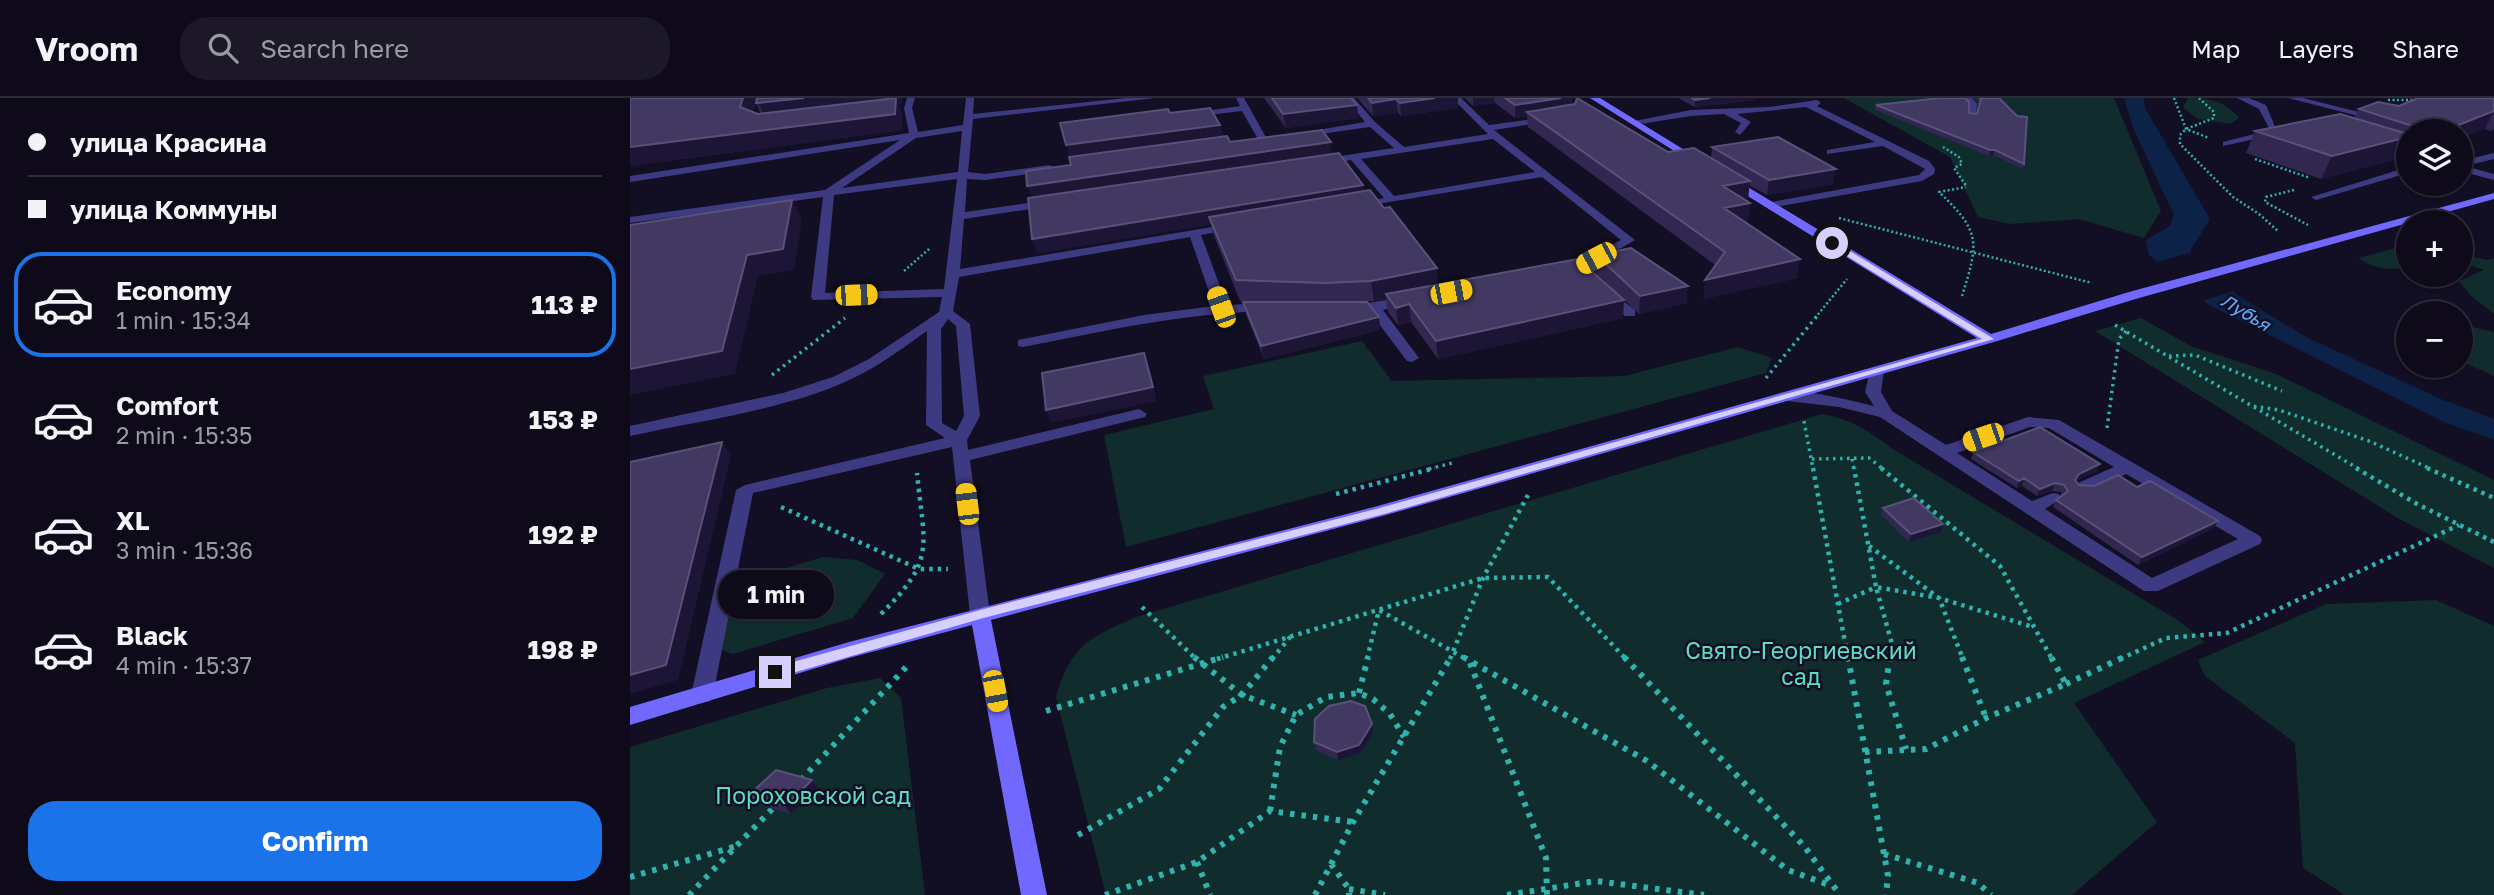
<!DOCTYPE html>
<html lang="en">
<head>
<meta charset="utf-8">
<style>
  body { margin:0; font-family:"Golos Text",sans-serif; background:#1c1827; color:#f1f3f6; height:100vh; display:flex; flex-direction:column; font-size:26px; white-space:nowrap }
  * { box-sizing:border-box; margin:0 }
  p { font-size:23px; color:#9b9aa2 }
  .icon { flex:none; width:38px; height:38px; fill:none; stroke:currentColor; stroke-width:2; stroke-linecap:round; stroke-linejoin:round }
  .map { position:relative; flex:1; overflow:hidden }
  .side { display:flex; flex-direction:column; background:#0e0a1a; width:630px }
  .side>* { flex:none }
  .guide { display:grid; align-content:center; height:154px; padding:0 28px; background:#0e0a1a }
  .controls { position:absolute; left:1766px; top:21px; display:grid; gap:14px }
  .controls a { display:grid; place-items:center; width:77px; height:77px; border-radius:50%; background:#0e0a1a; box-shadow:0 2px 5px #0004,0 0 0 2px #2e2b39; font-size:35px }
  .end { position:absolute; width:32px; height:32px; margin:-16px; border:9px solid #d7d0fe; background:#111; box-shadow:0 0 0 4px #111 }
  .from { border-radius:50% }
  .bubble { position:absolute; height:49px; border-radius:24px; background:#0e0a1a; box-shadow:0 2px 5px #0004,0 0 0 2px #2e2b39; font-size:23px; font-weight:700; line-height:49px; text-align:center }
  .car { position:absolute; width:21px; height:42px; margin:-21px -10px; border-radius:9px; box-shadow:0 0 5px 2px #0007; background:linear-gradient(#f5c518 24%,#345 0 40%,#f5c518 0 76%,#345 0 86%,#f5c518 0) }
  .guide b { display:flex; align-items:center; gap:24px; height:66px; font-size:26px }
  .guide b+b { border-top:2px solid #2e2b39 }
  .guide i { width:18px; height:18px; background:#f1f3f6 }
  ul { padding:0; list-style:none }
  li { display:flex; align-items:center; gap:21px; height:105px; margin:0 14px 10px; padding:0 14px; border:4px solid transparent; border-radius:28px }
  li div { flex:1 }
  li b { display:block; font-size:26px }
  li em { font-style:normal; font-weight:700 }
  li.active { border-color:#1a73e8 }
  li>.icon { width:63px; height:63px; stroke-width:1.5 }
  .primary-button { display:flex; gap:14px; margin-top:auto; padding:14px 28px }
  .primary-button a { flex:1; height:80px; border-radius:28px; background:#1a73e8; color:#fff; font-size:28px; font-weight:700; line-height:80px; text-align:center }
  header { display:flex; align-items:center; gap:42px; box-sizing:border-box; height:98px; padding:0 35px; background:#0e0a1a; border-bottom:2px solid #2e2b39 }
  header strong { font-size:33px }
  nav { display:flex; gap:38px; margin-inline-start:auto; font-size:24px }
  .search { width:490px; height:63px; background:#1c1827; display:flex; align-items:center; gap:18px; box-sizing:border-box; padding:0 24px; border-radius:28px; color:#9b9aa2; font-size:26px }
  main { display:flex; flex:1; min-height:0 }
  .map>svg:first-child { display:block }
  .green { fill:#112c2c }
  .water { fill:#0d2247 }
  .pier { fill:#120e23 }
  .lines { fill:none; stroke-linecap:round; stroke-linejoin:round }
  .path-far3 { stroke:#30b3af; stroke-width:2.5; stroke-dasharray:2 2.5; stroke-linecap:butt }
  .path-far2 { stroke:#30b3af; stroke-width:3.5; stroke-dasharray:2.5 4.5; stroke-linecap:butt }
  .path-far1 { stroke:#30b3af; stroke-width:4.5; stroke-dasharray:3.5 5; stroke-linecap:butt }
  .path { stroke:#30b3af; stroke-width:6; stroke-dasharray:4.5 7; stroke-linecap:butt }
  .lane { fill:#3e3a81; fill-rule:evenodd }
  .secondary { fill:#7169fd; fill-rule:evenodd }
  .wall { fill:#312750; fill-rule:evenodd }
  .shaded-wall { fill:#1d1536 }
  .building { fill:#423963; stroke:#5a517b; stroke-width:2 }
  .route { fill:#d7d0fe }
  .labels { text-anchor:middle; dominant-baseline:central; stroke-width:5; stroke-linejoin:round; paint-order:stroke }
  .far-water-label { font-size:18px; font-style:italic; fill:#60b0fd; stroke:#120e23 }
  .near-park-label { font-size:23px; fill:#5ddec1; stroke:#120e23 }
</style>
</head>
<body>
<header>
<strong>Vroom</strong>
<div class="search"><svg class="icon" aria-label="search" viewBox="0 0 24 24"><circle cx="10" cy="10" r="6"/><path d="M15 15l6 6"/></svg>Search here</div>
<nav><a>Map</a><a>Layers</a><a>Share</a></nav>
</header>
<main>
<section class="side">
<div class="guide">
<b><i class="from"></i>улица Красина</b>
<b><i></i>улица Коммуны</b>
</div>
<ul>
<li class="active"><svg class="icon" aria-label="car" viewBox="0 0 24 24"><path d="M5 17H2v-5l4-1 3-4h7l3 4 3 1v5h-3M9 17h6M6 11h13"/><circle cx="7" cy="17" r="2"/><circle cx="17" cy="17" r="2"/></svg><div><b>Economy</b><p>1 min · 15:34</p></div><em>113 ₽</em></li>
<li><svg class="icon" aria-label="car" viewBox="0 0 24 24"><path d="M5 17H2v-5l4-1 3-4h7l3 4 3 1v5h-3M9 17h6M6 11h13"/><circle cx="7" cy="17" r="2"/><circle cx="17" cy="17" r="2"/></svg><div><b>Comfort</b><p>2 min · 15:35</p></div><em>153 ₽</em></li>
<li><svg class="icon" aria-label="car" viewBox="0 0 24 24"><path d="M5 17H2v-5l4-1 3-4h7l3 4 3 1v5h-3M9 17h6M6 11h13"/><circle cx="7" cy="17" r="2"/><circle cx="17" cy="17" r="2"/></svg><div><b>XL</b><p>3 min · 15:36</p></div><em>192 ₽</em></li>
<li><svg class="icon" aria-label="car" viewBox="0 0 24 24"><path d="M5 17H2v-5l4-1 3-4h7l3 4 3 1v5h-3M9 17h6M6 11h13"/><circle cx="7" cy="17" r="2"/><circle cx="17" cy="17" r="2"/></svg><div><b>Black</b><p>4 min · 15:37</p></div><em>198 ₽</em></li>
</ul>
<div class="primary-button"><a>Confirm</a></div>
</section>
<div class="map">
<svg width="1864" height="797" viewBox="0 0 1864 797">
  <rect width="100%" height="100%" fill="#120e23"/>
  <path class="green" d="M1214,0H1484L1531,113L1514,140L1449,121L1380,126L1348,119L1320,59Z
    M1558,0C1578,0 1596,3 1609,20L1600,26L1568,21L1553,10Z
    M1778,147V168C1761,174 1743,170 1728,160Z
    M1831,156L1857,162L1864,160V216L1840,197L1829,183L1854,172L1831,164Z
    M1511,220L1561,248L1646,276L1864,382V470L1771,422L1465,233Z
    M1830,226L1864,234V278L1831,263Z
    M732,243L762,283L994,278L1108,249L1142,260L1136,275L496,449L474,337L584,311L573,278Z
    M1192,316C1221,321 1239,333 1263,351L1549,523L1575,544L1444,605L1527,724L1442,797H476L426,599C441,548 459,539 506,519Z
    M193,459L227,462L255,476L223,520L103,556L89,551L108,484Z
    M1806,502L1864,528V797H1715L1673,770L1665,645L1575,578L1568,562L1696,506Z
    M250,580L271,600L295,797H0V649L197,590Z"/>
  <path class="water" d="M1494,0H1514L1515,10L1580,121L1560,153L1607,197L1678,240L1811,301L1864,321V342L1814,324L1577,206L1519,157L1516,142L1540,128L1544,117L1503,30Z"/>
  <path class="pier" d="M1566,153L1607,192L1569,204L1523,165Z"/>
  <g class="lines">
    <path class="path-far3" d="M1544,0L1556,31L1579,40
      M1569,0L1584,14V20L1556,31L1550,37V46L1603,99L1629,116L1649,134
      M1758,2H1787
      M1313,49L1329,59L1332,66L1324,70L1337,89
      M1625,61L1680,80
      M1664,92L1636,99L1635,104L1678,127
      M1209,120L1462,185
      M274,173L299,151
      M1332,198C1349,144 1351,134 1309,94L1336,89
      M1185,220L1217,181"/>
    <path class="path-far2" d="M1485,227L1622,308L1649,312L1739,343L1801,371
      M1539,258L1565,257L1652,293
      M142,277L215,220
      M1136,280L1187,218
      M1624,309L1729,371
      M1174,323L1183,371
      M1477,330L1489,241L1496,233
      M1182,361L1239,360L1253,371
      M1222,361L1224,371
      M799,371L826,364"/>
    <path class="path-far1" d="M1183,370L1218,561
      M1251,370L1370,468L1422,561
      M1726,370L1787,406L1864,444
      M1797,370L1864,400
      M706,396L805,370
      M151,409L289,471H318
      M1239,448L1309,500L1333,561
      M1208,506L1246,489L1224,370
      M512,509L566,561
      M251,516C307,461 294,448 287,375
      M587,561L853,480L918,479L996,561
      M642,561L661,538
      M737,561L749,512L836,561
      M820,561L853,480L898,397
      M1260,561L1262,546L1246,489L1309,500L1403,529
      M1490,561L1536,540L1597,535L1829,427"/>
    <path class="path" d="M564,559L612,597L666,617
      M833,559L1017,663L1158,772L1202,788
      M994,559L1174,748L1210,797
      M1218,559L1258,778L1256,797
      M1260,559L1256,586L1276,651
      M1332,559L1356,620
      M840,565L916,760L917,797
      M1436,586L1494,559
      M729,595L738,559
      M416,613L593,559
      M1235,654L1296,651L1356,620L1436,586L1421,559
      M171,682L278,567
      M640,713L650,649L666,617L696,599L729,595L743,601L760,616L774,639
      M448,737L529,691L593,609L612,597L643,559
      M1254,756L1348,785L1361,797
      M567,764L580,797
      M701,766L719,791V797
      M0,779L107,748
      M719,791L755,797
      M59,797L145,708
      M475,797L567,764L640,713L723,724
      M685,797L723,724L821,559
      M877,797L966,783L1074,797"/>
    <path class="lane" d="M277,0H285L282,10L288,34L333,27L336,0H344L343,16L496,0H525L343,21L338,74L355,76L420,67L425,70L420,73L355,82L337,81L335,114L420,102L425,105L420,108L334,121L330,171L606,125L612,128L610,130L571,137L597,207L638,205L645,209L638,213C555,215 474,233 393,249L388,248V242L514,217L584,208L560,139L329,179L323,213L340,226L350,318L337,342L338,352L509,311L517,316L515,319L340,362L360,517L357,522H343L340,517L322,349L123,395L83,597L80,603L72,605L64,603L61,597L106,392L115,387L315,340L296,327L297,233C270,252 245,271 215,284C152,312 68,323 0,338V328L153,295L203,279L239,261L309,214L312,199L183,202L181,199L193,99L0,125V119L195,92L270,42L0,84V78L279,35L274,10ZM332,33L328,74L212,90L286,40ZM327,81L314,191L195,195L204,97ZM318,221L326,228L334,318L326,333L312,325L311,231Z
      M606,0H614L637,41L635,43H629L612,13L560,19L555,16L610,8Z
      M715,0H724L745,24L774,49L858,36L822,0H831L859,27L925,18L927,20L922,23L864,32L1005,142L953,172L927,175V169L946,166L991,142L912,79L723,110V106L754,100L721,62L690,67L685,64L690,61L764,50L740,29L669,39L664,36L735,24ZM863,41L905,74L764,98L731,61Z
      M1333,0H1342L1347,6L1346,18H1340V8Z
      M1607,0H1619L1636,7L1648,36L1593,48V44L1640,32L1629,11Z
      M1658,0H1673L1753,20L1748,23Z
      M1187,2L1191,5L1187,8L1299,63L1305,71L1304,76L1292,83L1140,110L1134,107L1136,105L1289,77L1295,71L1253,48L1197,56V52L1245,44L1176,9L1107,16L1121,24L1110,37L1105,34L1111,25L1094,16L1061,18L1004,27L999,24L1061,12L1139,9Z
      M1864,55V61L1834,68L1864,76V82L1830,73V63Z
      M1778,69V75L1686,102L1681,99Z
      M977,191L1005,212V218H995L972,198L971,195Z
      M780,198L785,199V205L753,212L789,260L782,264L777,263L740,214L718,215L711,211C716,207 768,201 780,198Z
      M1247,269L1254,273L1251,294L1262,313L1316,347L1398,319L1429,322L1630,438L1632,442L1630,446L1528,493H1514L1250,319L1209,309L1158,303L1150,298C1163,286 1226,304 1244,308L1235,294L1240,273ZM1400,329L1419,330L1484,369L1448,385L1445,389L1448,393H1460L1496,376L1608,441L1522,480L1415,411L1432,400L1429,396L1423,395L1402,403L1327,355Z"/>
    <path class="secondary" d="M960,0H970L1074,64L1065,66Z
      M1095,80H1103L1361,236L1499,194L1864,95V101L1509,200L1364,244L756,417L361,522L417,797H391L342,527L219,560L0,627V609L219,544L744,409L1347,240L1095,84Z"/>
  </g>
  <path class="wall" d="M0,0L272,6H268L272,16V32L0,68ZM126,5L131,16H128L122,14Z
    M634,0H721L728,20L656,30Z
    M727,0H828V10L771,18L768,15L743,18Z
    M835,0H942V7L1038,54L1081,60L1082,49L1203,86L1137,97L1119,87L1118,101H1114L1120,105L1118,123L1114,124L1167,180L1073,201L1085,167L898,29L897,18L885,20L865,5L843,8Z
    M1048,0H1125V2L1065,9Z
    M1346,0H1369L1394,66L1393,71L1363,57L1359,58L1245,12L1246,7L1347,16L1350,6Z
    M1864,0V31L1861,33L1855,31L1830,33H1778V51L1774,59L1691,81L1616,55L1625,33L1724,20L1729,11Z
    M540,15L590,27L593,39L600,44L702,56L733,87L734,93L808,186L993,220L808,261L781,224L768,227L758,214L756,201L744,203L728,204L750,232L634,261L616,216L613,204H645L610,203L584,138L581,126L407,155L402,141L401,100Z
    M966,157L1057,205L1009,216L965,174Z
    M1343,354L1467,373L1446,383L1449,387L1507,389L1584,430L1508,467L1423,409L1426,402L1432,397L1431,394L1422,393L1407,398L1392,388L1387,390L1341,361Z
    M1253,410L1311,434L1279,444L1251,417Z
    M743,634L731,655L708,662L686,652L684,644Z
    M182,682L188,690L161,716L125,706L118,698Z"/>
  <path class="shaded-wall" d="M113,0H128L118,25L110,9Z
    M174,0H272V6H268L272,16V32L0,68V49L136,21L128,5Z
    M805,0H828V10L771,18L770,5Z
    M843,0H864L865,5L843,8Z
    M931,0H942V12L897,14V18L885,20V7Z
    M1080,0H1125V2L1065,9V2Z
    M766,1L768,15L743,18L742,5Z
    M727,7L728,20L656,30L653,16Z
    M1864,13L1855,31L1830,41V33H1809Z
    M590,27L593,41L440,62L436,47Z
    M1778,39V51L1774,59L1691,81L1702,58Z
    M701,44L702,57L402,101L397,88Z
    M1360,52H1365L1363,57L1359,58Z
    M1206,71L1203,86L1137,97L1139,82Z
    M1120,83L1118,101L1091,106L1093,88Z
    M733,87L735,100L579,119L581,126L407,155L402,141Z
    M162,102L172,122L164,172L128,178L105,276L0,297V271L117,157Z
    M1120,105L1118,123L1092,129L1094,110Z
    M1170,161L1167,180L1073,201L1075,182Z
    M807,170L809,190L756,196V201L744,203L741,183Z
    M1058,188L1057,205L1009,216L1010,198Z
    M994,202L993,220L808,261L806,243Z
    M779,206L781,224L768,227L766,210Z
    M749,219L750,232L634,261L631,248Z
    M518,268L527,303L421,325L416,312Z
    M92,344L101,358L48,582L0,596V577Z
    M1470,366L1467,373L1446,383L1445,382L1449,376Z
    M1394,380L1392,388L1387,390L1389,383Z
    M1425,385L1422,393L1407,398L1410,391Z
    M1588,423L1584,430L1508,467L1512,459Z
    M1313,426L1311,434L1279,444L1281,436Z
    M742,626L743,634L731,655L708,662L707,654Z
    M182,682L188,690L161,716L155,708Z"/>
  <path class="building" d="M0,0H113L110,9L128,16L266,0L265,16L0,49Z
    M127,0H174L128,5H126Z
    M642,0H721L727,7L653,16Z
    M738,0H805L770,5L766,1L742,5Z
    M875,0H931L885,7Z
    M947,0L1038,54L1064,50L1120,83L1093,88L1120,105L1094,110L1170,161L1075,182L1095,154L897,14L945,6Z
    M1062,0H1080L1065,2Z
    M1311,0H1335L1339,4V15L1347,16L1351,1L1350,0H1369L1387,18L1397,19L1394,66L1365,52H1360L1246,7Z
    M1788,0H1864V13L1816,32L1809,33H1790L1789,30L1729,11L1748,4L1769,8Z
    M580,10L590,27L436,47L430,25L538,11L540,15Z
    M1710,16L1778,36V39L1702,58L1625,33Z
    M692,32L701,44L397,88L396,73L441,67L439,59L597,38L600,44Z
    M1148,39L1206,71L1139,82L1082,49Z
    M709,55L733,87L402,141L398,100Z
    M740,92L754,110L760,109L807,170L741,183L694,185L606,182L579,119Z
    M162,102L153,151L117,157L92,253L0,271V127Z
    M1001,150L1058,188L1010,198L966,157Z
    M948,161L994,202L806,243L779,206L766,210L756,196Z
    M613,204H737L749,219L631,248Z
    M514,255L523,289L416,312L412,275Z
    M1410,329L1470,366L1449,376L1445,382L1449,387L1464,388L1488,377L1507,389L1520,383L1588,423L1512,459L1426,402L1438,393L1434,387L1425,385L1410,391L1394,380L1389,383L1343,354Z
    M92,344L36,567L0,577V364Z
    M1284,400L1313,426L1281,436L1253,410Z
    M721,603L735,608L742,626L729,647L707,654L684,644L685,621L699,608Z
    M146,672L182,682L155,708L118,698Z"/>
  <path class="route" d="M1199,144H1205L1364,241L754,416L350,521L145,580L138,574L145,569L350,512L746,411L1352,241L1199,147Z"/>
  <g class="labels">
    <g class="far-water-label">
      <text transform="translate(1616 214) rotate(31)">Лубья</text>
    </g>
    <g class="near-park-label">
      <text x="1171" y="552">Свято-Георгиевский<tspan x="1171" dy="26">сад</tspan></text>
      <text x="183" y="697">Пороховской сад</text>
    </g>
  </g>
</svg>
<div class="controls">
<a><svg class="icon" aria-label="layers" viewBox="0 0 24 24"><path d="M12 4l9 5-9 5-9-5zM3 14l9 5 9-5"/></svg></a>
<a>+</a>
<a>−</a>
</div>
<i class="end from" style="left:1202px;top:145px"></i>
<i class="end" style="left:145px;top:574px"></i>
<div class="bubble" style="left:88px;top:472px;width:116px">1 min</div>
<i class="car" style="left:966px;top:160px;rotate:242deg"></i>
<i class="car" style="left:821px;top:194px;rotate:79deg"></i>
<i class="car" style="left:226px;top:197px;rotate:88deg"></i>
<i class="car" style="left:591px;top:209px;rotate:340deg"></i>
<i class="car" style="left:1353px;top:339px;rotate:251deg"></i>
<i class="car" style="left:337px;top:406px;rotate:353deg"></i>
<i class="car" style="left:365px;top:593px;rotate:169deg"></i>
</div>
</main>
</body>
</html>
